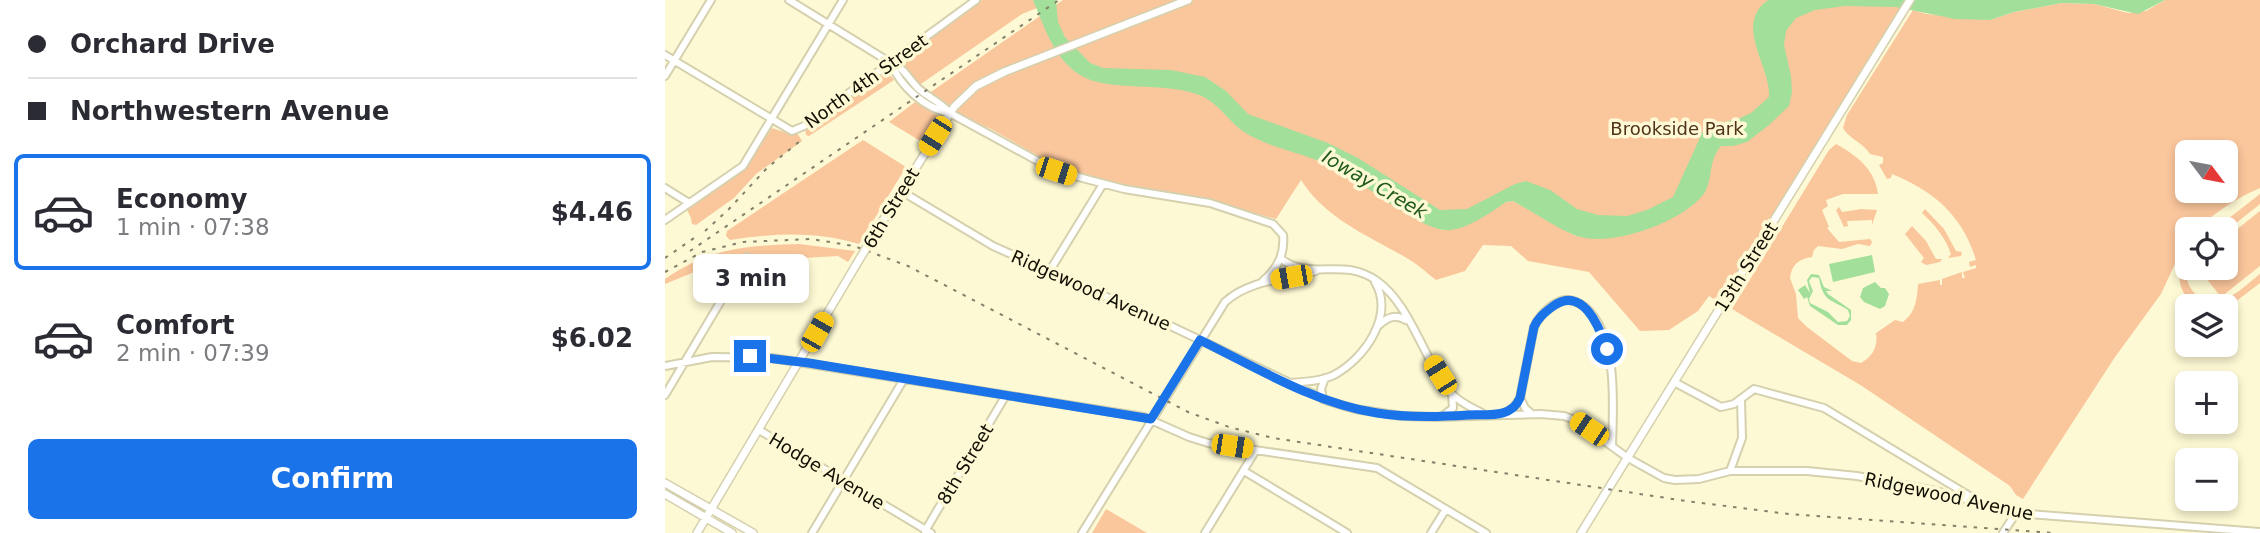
<!DOCTYPE html>
<html lang="en">
<head>
<meta charset="utf-8">
<style>
  body { margin:0; font-family:"DejaVu Sans",sans-serif; background:#f2f2f3; color:#2b2b33; height:100vh; display:flex; flex-direction:column; font-size:26px; white-space:nowrap }
  * { box-sizing:border-box; margin:0 }
  p { font-size:23px; color:#7c7c81 }
  .icon { flex:none; width:38px; height:38px; fill:none; stroke:currentColor; stroke-width:2; stroke-linecap:round; stroke-linejoin:round }
  .map { position:relative; flex:1; overflow:hidden }
  .sheet { display:flex; flex-direction:column; background:#fff; width:665px }
  .sheet>* { flex:none }
  .banner { display:grid; align-content:center; height:154px; padding:0 28px; background:#fff }
  .needle { width:46px; rotate:122deg }
  .buttons { position:absolute; left:1510px; top:140px; display:grid; gap:14px }
  .buttons a { display:grid; place-items:center; width:63px; height:63px; border-radius:10px; background:#fff; box-shadow:0 4px 10px #0003; font-size:35px }
  .end { position:absolute; width:32px; height:32px; margin:-16px; border:9px solid #1a73e8; background:#fff; box-shadow:0 0 0 4px #fff }
  .from { border-radius:50% }
  .bubble { position:absolute; height:49px; border-radius:10px; background:#fff; box-shadow:0 4px 10px #0003; font-size:23px; font-weight:800; line-height:49px; text-align:center }
  .car { position:absolute; width:21px; height:42px; margin:-21px -10px; border-radius:9px; box-shadow:0 0 5px 2px #0007; background:linear-gradient(#f5c518 24%,#345 0 40%,#f5c518 0 76%,#345 0 86%,#f5c518 0) }
  .banner b { display:flex; align-items:center; gap:24px; height:66px; font-size:26px }
  .banner b+b { border-top:2px solid #e1e1e2 }
  .banner i { width:18px; height:18px; background:#2b2b33 }
  ul { padding:0; list-style:none }
  li { display:flex; align-items:center; gap:21px; height:116px; margin:0 14px 10px; padding:0 14px; border:4px solid transparent; border-radius:10px }
  li div { flex:1 }
  li b { display:block; font-size:26px }
  li em { font-style:normal; font-weight:800 }
  li.on { border-color:#1a73e8 }
  li>.icon { width:63px; height:63px; stroke-width:1.5 }
  .button { display:flex; gap:14px; margin-top:auto; padding:14px 28px }
  .button a { flex:1; height:80px; border-radius:10px; background:#1a73e8; color:#fff; font-size:28px; font-weight:800; line-height:80px; text-align:center }
  main { display:flex; flex:1; min-height:0 }
  .map>svg:first-child { display:block }
  .green { fill:#fac69c; fill-rule:evenodd }
  .water { fill:#a2df9a; fill-rule:evenodd }
  .lines { fill:none; stroke-linecap:round; stroke-linejoin:round }
  .minor-casing { stroke:#d5d0ad; stroke-width:10 }
  .major-casing { stroke:#d5d0ad; stroke-width:10 }
  .minor { stroke:#fff; stroke-width:6 }
  .major { stroke:#fff; stroke-width:7 }
  .rail { stroke:#838069; stroke-width:2; stroke-dasharray:3.5 7; stroke-linecap:butt }
  .major-bridge-casing { stroke:#d5d0ad; stroke-width:10; stroke-linecap:butt }
  .major-bridge { stroke:#fff; stroke-width:7 }
  .route { stroke:#1a73e8; stroke-width:9 }
  .labels { text-anchor:middle; dominant-baseline:central; stroke-width:7; stroke-linejoin:round; paint-order:stroke }
  .street-label { font-size:18px; fill:#110f04; stroke:#fdf9d4 }
  .park-label { font-size:18px; fill:#50331a; stroke:#fdf9d4 }
  .water-label { font-size:19px; font-style:italic; fill:#215b1a; stroke:#fdf9d4 }
</style>
</head>
<body>
<main>
<section class="sheet">
<div class="banner">
<b><i class="from"></i>Orchard Drive</b>
<b><i></i>Northwestern Avenue</b>
</div>
<ul>
<li class="on"><svg class="icon" aria-label="car" viewBox="0 0 24 24"><path d="M5 17H2v-5l4-1 3-4h7l3 4 3 1v5h-3M9 17h6M6 11h13"/><circle cx="7" cy="17" r="2"/><circle cx="17" cy="17" r="2"/></svg><div><b>Economy</b><p>1 min · 07:38</p></div><em>$4.46</em></li>
<li><svg class="icon" aria-label="car" viewBox="0 0 24 24"><path d="M5 17H2v-5l4-1 3-4h7l3 4 3 1v5h-3M9 17h6M6 11h13"/><circle cx="7" cy="17" r="2"/><circle cx="17" cy="17" r="2"/></svg><div><b>Comfort</b><p>2 min · 07:39</p></div><em>$6.02</em></li>
</ul>
<div class="button"><a>Confirm</a></div>
</section>
<div class="map">
<svg width="1595" height="533" viewBox="0 0 1595 533">
  <rect width="100%" height="100%" fill="#fdf9d4"/>
  <path class="green" d="M317,0H368L372,8L357,14L253,86L237,66L238,59Z
    M398,0H1240L1159,137L1055,303L1044,296L1033,311L1004,330L975,331L924,272L863,261L846,246L818,245L800,271L771,280C761,272 751,263 740,257C702,235 661,219 636,180L611,219L546,201L459,185L393,167L326,129L297,116L263,94ZM650,159L706,180L785,223L855,191L936,237L911,236L848,201L841,202L797,227L777,230L741,213L699,185Z
    M1500,0H1595V188C1571,198 1551,212 1532,229H1522V238L1496,294L1450,357L1358,499L1351,495L1345,486L1197,386L1067,309L1164,150L1171,144C1191,155 1210,169 1213,194H1178L1161,200L1163,206L1157,210L1164,227L1162,228L1174,242L1205,239L1207,242L1205,246L1193,244L1177,249L1153,246L1149,250L1147,257C1135,258 1126,265 1125,278L1131,294L1133,318L1142,327L1187,361L1196,363C1208,356 1213,347 1211,333L1230,320L1238,322C1251,312 1252,299 1253,284L1275,280V285H1277V279L1297,272V278H1300L1298,272L1311,268V265L1305,267L1304,262L1311,260C1298,216 1269,191 1227,174L1226,178L1222,179L1214,165L1218,163V157L1205,154C1198,142 1184,139 1178,128L1182,115L1248,10L1261,14L1325,20L1349,12L1397,3L1429,4L1463,13L1481,11ZM1522,152H1561V191H1522Z
    M222,71L229,80L144,136L141,135L140,128L217,72Z
    M250,102L273,116L257,142L224,122Z
    M107,128L122,133H132L137,141L91,174L69,198L31,225L27,224L26,218L22,210L79,169Z
    M198,140L241,167L194,244C152,231 108,233 65,240L61,236L62,231Z
    M1595,194V204L1561,231L1550,229Z
    M1174,207L1177,212L1196,209L1212,210L1207,225V220L1182,221L1183,226L1179,227L1171,210Z
    M1260,209L1279,229L1291,251L1297,252L1296,256L1283,258L1286,254C1280,237 1270,225 1257,213Z
    M1595,211V266L1556,297L1533,268H1561V238Z
    M1247,226L1261,241L1271,259H1277L1275,262L1261,265L1256,262L1259,258L1240,234Z
    M134,244L190,251L183,262L173,256L138,258H95L87,255L77,258L73,265L49,264L0,284V279C47,247 80,246 134,244Z
    M1522,252C1523,261 1521,270 1522,279C1523,285 1528,293 1534,297C1555,313 1579,286 1595,274V283L1561,309V306C1552,306 1541,308 1533,305C1511,296 1510,269 1522,252Z
    M441,509L482,533H427Z"/>
  <path class="water" d="M368,0H391L393,22L400,37L425,63L438,68L506,70L540,77L561,91L583,114L663,143L693,158L775,210L802,209L850,184L861,181L885,190L912,209L933,215L962,216L982,210L1008,197L1038,131L1052,124L1075,118L1086,113L1104,97C1106,66 1068,25 1103,0H1500L1473,14L1429,4L1397,3L1349,12L1325,20L1290,19L1231,7L1180,6L1150,10L1131,18L1121,31L1119,45L1126,76L1127,92L1124,106L1104,125L1082,142L1068,146H1056C1042,162 1049,180 1038,195C1015,223 944,249 909,235C888,226 868,212 848,201L841,202C825,213 799,232 779,230C751,227 697,181 668,167C640,153 606,149 579,132C563,121 554,103 534,95C499,81 444,93 415,75C389,59 379,26 368,0Z
    M1207,255L1210,272L1168,282L1164,264Z
    M1146,274L1154,275L1159,287L1167,291H1161L1163,294L1186,310V320L1182,325H1173L1145,306L1142,297L1139,299L1133,290L1140,285L1145,293L1142,280ZM1147,277L1154,278C1158,302 1166,299 1183,310L1185,316L1182,321L1173,322L1163,312L1145,303L1144,299L1148,291L1144,281Z
    M1210,282L1216,288H1220L1224,294L1220,306L1215,309L1199,302L1195,297L1198,288Z"/>
  <g class="lines">
    <g class="minor-casing">
      <path id="minor" d="M124,0L226,63C239,67 244,80 254,89C264,98 276,102 285,113
        M0,55L127,131L139,126L311,0
        M226,63C235,86 260,109 285,113L391,171L459,189L545,203L608,224L618,235C620,255 612,269 597,282
        M0,76L46,0
        M0,188L24,203
        M236,191L328,246L493,320L663,401L690,409L737,416L772,417L876,414L899,416L912,421L963,458L999,478L1010,480L1034,479L1065,471H1142L1192,476L1271,491L1351,513L1595,532
        M0,220L78,166L178,0
        M616,259C648,282 677,256 712,281C746,305 759,361 786,393C794,402 807,408 817,413
        M384,272L438,184
        M714,325C723,317 730,314 741,320
        M0,366L47,357L107,358L479,417L524,437L543,443L712,468L821,533
        M1009,382L1056,407L1069,404L1089,389L1159,408L1308,498
        M625,383C640,382 656,381 669,375C699,359 730,316 710,282
        M0,395L82,257
        M658,399L656,389L660,378
        M839,414L849,407L855,398
        M867,414L860,408L855,398L869,327C875,315 886,303 900,300C907,299 914,303 920,307C954,336 948,406 947,446
        M779,415L788,408L787,394
        M94,430L266,533
        M579,471L682,533
        M1065,471L1077,438L1076,400
        M260,531L341,395
        M147,533L239,379
        M417,533L560,302C584,280 621,279 651,271
        M540,533L591,450
        M766,533L781,509
        M1338,533L1351,513"/>
    </g>
    <g class="major-casing">
      <path id="major" d="M212,230L289,107L311,86L339,72L523,0
        M0,483L88,533
        M0,494L67,533
        M32,533L191,265
        M916,533L1245,0"/>
    </g>
    <use href="#minor" class="minor"/>
    <use href="#major" class="major"/>
    <path class="rail" d="M40,231L64,209L102,168L135,141
      M25,251L394,0
      M0,258L32,236
      M0,272L37,252L78,242L146,239L189,246L243,266L523,412L564,427L608,438L1021,501L1124,514L1388,533"/>
    <g class="major-bridge-casing">
      <path id="major-bridge" d="M191,265L212,230"/>
    </g>
    <use href="#major-bridge" class="major-bridge"/>
  </g>
  <g class="lines">
    <path class="route" d="M85,356L144,363L486,419L535,340C592,368 649,403 712,413C742,418 773,417 803,415C822,414 846,419 855,398L869,327C873,318 879,313 887,307C917,284 934,326 942,349"/>
  </g>
  <g class="labels">
    <g class="street-label">
      <text transform="translate(201 81) rotate(-36)">North 4th Street</text>
      <text transform="translate(226 208) rotate(-59)">6th Street</text>
      <text transform="translate(1081 267) rotate(-58)">13th Street</text>
      <text transform="translate(426 290) rotate(24)">Ridgewood Avenue</text>
      <text transform="translate(300 464) rotate(-59)">8th Street</text>
      <text transform="translate(162 471) rotate(31)">Hodge Avenue</text>
      <text transform="translate(1284 496) rotate(12)">Ridgewood Avenue</text>
    </g>
    <g class="park-label">
      <text x="1012" y="128">Brookside Park</text>
    </g>
    <g class="water-label">
      <text transform="translate(710 184) rotate(30)">Ioway Creek</text>
    </g>
  </g>
</svg>
<div class="buttons">
<a><svg class="needle" viewBox="-14 -14 28 28"><path d="M0-13l5 13h-10z" fill="#e53935"/><path d="M0 13l5-13h-10z" fill="#7c7c81"/></svg></a>
<a><svg class="icon" aria-label="locate" viewBox="0 0 24 24"><circle cx="12" cy="12" r="6"/><path d="M12 2v4M12 18v4M2 12h4M18 12h4"/></svg></a>
<a><svg class="icon" aria-label="layers" viewBox="0 0 24 24"><path d="M12 4l9 5-9 5-9-5zM3 14l9 5 9-5"/></svg></a>
<a>+</a>
<a>−</a>
</div>
<i class="end from" style="left:942px;top:349px"></i>
<i class="end" style="left:85px;top:356px"></i>
<div class="bubble" style="left:28px;top:254px;width:116px">3 min</div>
<i class="car" style="left:270px;top:136px;rotate:212deg"></i>
<i class="car" style="left:391px;top:171px;rotate:108deg"></i>
<i class="car" style="left:626px;top:277px;rotate:260deg"></i>
<i class="car" style="left:152px;top:332px;rotate:30deg"></i>
<i class="car" style="left:775px;top:375px;rotate:328deg"></i>
<i class="car" style="left:924px;top:429px;rotate:304deg"></i>
<i class="car" style="left:567px;top:446px;rotate:99deg"></i>
</div>
</main>
</body>
</html>
